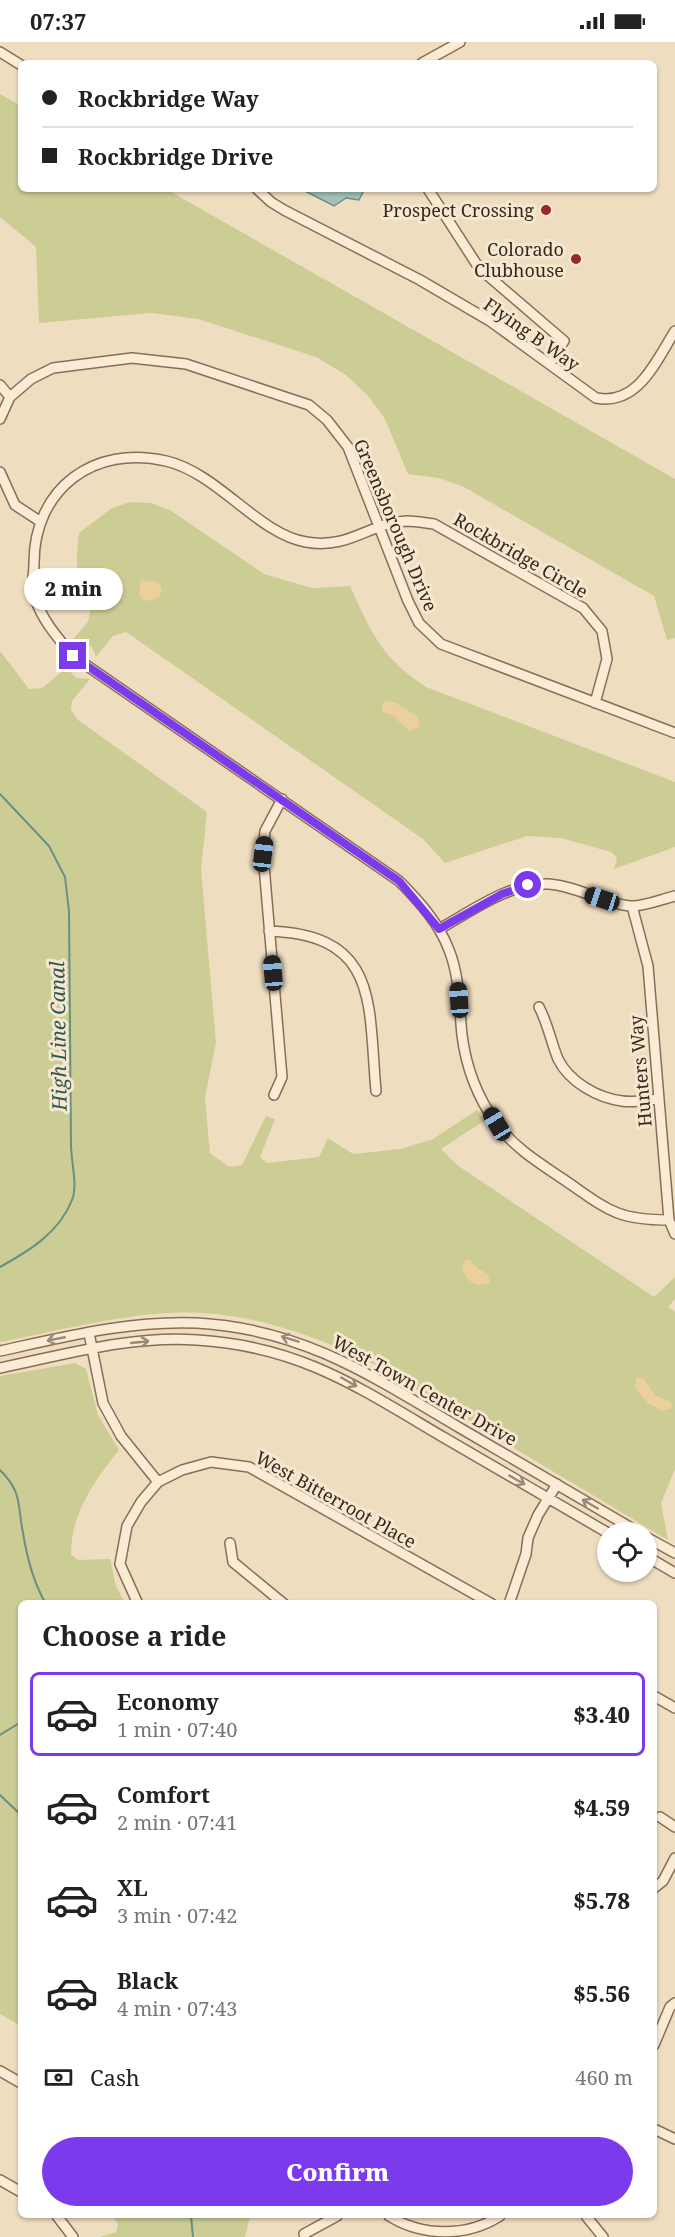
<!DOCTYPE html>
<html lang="en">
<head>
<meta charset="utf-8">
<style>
  body { margin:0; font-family:"Noto Serif",serif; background:#f2f2f2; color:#222; height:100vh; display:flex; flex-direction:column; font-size:22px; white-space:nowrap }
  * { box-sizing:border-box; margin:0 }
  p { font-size:20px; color:#767676 }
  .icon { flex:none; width:33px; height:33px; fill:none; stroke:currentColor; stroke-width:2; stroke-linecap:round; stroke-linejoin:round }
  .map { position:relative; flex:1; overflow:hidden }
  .sheet { position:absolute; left:18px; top:1558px; width:639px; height:618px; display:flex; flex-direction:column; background:#fff; border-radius:9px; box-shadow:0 2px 4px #0004 }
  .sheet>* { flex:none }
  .hud { position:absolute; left:18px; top:18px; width:639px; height:132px; border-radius:9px; box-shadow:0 2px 4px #0004; display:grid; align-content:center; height:132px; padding:0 24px; background:#fff }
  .tools { position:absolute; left:597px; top:1480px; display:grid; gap:12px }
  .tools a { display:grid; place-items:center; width:60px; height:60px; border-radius:50%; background:#fff; box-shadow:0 2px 4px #0004; font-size:30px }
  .end { position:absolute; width:27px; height:27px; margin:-14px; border:8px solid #7c3aed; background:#fff; box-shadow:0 0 0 3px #fff }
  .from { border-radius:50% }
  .bubble { position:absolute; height:42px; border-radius:21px; background:#fff; box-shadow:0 2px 4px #0004; font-size:20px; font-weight:800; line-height:42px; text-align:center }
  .car { position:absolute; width:18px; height:36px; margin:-18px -9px; border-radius:8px; box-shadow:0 0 4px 2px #0007; background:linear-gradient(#222 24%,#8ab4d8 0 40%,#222 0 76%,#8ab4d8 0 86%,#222 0) }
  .hud b { display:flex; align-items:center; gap:21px; height:57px; font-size:22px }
  .hud b+b { border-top:2px solid #e0e0e0 }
  .hud i { width:15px; height:15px; background:#222 }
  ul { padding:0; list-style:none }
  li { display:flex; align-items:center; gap:18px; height:84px; margin:0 12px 9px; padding:0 12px; border:3px solid transparent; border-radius:9px }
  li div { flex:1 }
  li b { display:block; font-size:22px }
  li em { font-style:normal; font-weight:800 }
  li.active { border-color:#7c3aed }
  li>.icon { width:54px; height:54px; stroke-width:1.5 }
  h2 { padding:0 24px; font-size:27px; line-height:72px }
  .pay { display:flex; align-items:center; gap:15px; height:66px; padding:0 24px; font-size:22px }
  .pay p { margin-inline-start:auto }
  .cta { display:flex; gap:12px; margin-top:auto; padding:12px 24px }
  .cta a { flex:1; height:69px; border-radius:36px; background:#7c3aed; color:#fff; font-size:24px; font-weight:800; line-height:69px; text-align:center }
  .status { display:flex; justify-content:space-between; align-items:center; height:42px; padding:0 30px; background:#fff; direction:ltr }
  .status svg { height:16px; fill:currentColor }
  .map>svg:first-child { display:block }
  .green { fill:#cccd94 }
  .sand { fill:#ecd09c }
  .water { fill:#a3c1b6; stroke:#6a8f83; stroke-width:1.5 }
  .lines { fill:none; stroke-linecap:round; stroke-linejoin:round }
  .stream { stroke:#6a8f83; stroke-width:2 }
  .minor-casing { stroke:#896d58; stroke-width:12 }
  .minor { stroke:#faebd4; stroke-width:9 }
  .oneway { stroke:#998978 }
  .route { stroke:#7c3aed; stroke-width:8 }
  .poi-dot { fill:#9a2631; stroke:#f6e8d0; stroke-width:2 }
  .labels { text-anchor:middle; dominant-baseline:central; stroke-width:6; stroke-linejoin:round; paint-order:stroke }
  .poi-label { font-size:18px; fill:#38271c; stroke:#f6e8d0; text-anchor:end }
  .street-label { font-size:18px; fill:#38271c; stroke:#f6e8d0 }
  .water-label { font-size:20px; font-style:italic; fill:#2b5851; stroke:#f6e8d0 }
</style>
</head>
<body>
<div class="status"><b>07:37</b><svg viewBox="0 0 49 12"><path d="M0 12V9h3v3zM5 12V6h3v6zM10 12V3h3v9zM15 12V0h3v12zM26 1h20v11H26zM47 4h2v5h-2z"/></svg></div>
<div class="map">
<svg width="675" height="2195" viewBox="0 0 675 2195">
  <rect width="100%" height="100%" fill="#efddc0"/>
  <path class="green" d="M0,52L21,64V147H166L675,437V596L667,598L654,554L464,445L439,436L408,432L385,377L368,354L346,333L316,315L198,277L152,271L39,281L36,205L0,175Z
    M130,460L151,461L170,468L264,532L312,546L350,544C372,592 381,615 426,645L675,740V805L614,827L617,816L611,810L561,796L527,794L445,821L423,797L126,590L113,594L96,615L92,605L73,597L88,580L91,565C74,540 76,520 79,491L112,466Z
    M0,609L29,647L42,646L66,626L77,636L90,637L72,659L71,668L78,678L207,770L201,828L216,1000L205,1056L210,1111L229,1125L242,1123L266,1074L275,1077L260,1115L267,1121L319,1115L328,1096L353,1112L401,1107L433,1097L477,1068L484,1079L441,1107L457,1123L654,1255L675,1235V1257L668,1265L675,1270V1427L661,1461L668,1498L370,1320C317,1295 262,1275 204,1271C136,1267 66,1288 0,1300Z
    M75,1321L86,1327L98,1373L119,1408C95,1438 71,1471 71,1512L78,1518L110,1517L116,1544L125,1561L21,1562V1984L0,1972V1334Z
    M113,2174H250L245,2195H100L116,2190L118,2182Z"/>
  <path class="sand" d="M141,538L158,540L162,547L160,554L149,559L144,558L139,552Z
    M385,659L396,661L418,675L420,685L409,689L392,673L382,670V663Z
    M465,1218H470L477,1226L488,1232L490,1241C476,1246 468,1240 462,1228Z
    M637,1336L644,1337L656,1354L671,1360L672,1366L662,1369L648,1361L635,1346Z"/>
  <path class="water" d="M301,147H361L363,150L359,158L346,156L334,164Z"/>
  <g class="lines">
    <path class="stream" d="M0,752L49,804L65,835L69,869C70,947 70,1025 71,1103C71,1119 78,1144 72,1158C59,1191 29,1209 0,1225
      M0,1428C23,1451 17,1462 23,1491C27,1516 33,1540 46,1562
      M0,1693L21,1680
      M0,1753L21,1773
      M191,2174L193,2195"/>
    <g class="minor-casing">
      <path id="minor" d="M0,10L21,23
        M422,21L460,0
        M257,147L271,160L284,168L420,238L490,279L596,356C638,364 656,319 675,289
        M428,147L479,226L564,299L550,322
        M0,343L10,355
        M0,377L10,355L31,337L53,326L132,316L186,322L309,363L327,378L348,405L408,559L419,581L441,602L675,691
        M0,430L15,463L41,480
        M595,661L607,617L602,589L583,566L434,482C425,481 416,479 407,479C370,480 350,508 306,500C258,492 218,431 166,419C94,402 34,447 34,521C34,531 31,544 34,553C41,577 57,595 73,614L399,839C419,859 439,881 449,908C460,935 459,965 462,993C466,1025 478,1056 496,1081C514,1106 541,1122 566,1139C608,1168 617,1178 669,1178
        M632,864L648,924L669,1178L675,1192
        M439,887C472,869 510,840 549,842C577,844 602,861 630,864C643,865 662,857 675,854
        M269,889C380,893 368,962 376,1049
        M539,965C548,982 551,1000 558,1017C569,1040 598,1056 622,1059C633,1061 647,1058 658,1057
        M274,1053L282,1035L263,812L265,789L282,757
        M89,1291L103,1361L121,1394L158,1440
        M0,1309C64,1295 131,1278 197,1281C303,1287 372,1334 460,1386C520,1421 580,1456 640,1491
        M0,1326C64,1313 131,1293 197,1298C299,1304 358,1345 443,1395C498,1427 553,1459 608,1491
        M646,1495L675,1511
        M230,1501L233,1520L284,1562
        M646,1514L675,1531
        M138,1562L120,1522L127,1484L141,1460L158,1440L182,1428L211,1420L249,1425L492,1562
        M509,1562L526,1512L528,1496L538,1473L557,1442
        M654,1654L675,1666
        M660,1775L675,1785
        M654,1846L663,1839L675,1816
        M654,2003L670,1965L675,1961
        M0,2029L21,2041
        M654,2087L675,2097
        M0,2138L21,2150
        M57,2174L73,2195
        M389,2174C423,2195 467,2195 500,2174
        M586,2174L603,2195
        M304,2192L337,2174"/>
    </g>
    <use href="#minor" class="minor"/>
  </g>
  <defs><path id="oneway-shaft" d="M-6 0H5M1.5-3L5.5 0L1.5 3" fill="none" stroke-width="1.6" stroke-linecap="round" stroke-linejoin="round" transform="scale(1.5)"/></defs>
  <g class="oneway">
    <use href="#oneway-shaft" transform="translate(56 1297) rotate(169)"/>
    <use href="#oneway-shaft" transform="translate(290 1297) rotate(-163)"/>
    <use href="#oneway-shaft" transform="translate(140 1300) rotate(-6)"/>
    <use href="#oneway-shaft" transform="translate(349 1340) rotate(30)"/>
    <use href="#oneway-shaft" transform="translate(517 1438) rotate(30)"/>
    <use href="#oneway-shaft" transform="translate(590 1462) rotate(-150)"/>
  </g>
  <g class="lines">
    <path class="route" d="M73,614L399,839L439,887L502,852L528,843"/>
  </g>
  <g class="poi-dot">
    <circle cx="546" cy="168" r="6"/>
    <circle cx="576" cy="217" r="6"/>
  </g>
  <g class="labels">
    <g class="poi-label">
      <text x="534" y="168">Prospect Crossing</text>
      <text x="564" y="207">Colorado<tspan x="564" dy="21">Clubhouse</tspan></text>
    </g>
    <g class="street-label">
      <text transform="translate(532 292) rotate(35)">Flying B Way</text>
      <text transform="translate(396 483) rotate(67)">Greensborough Drive</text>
      <text transform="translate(521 513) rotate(30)">Rockbridge Circle</text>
      <text transform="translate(640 1029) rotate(-95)">Hunters Way</text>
      <text transform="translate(425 1348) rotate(29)">West Town Center Drive</text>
      <text transform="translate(336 1457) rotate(29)">West Bitterroot Place</text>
    </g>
    <g class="water-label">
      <text transform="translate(58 994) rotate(-91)">High Line Canal</text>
    </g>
  </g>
</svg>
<div class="tools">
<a><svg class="icon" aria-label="locate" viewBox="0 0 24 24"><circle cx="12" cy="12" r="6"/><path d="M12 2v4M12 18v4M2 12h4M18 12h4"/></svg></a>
</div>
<i class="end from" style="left:528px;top:843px"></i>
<i class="end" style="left:73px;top:614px"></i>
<div class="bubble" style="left:24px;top:526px;width:99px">2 min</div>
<i class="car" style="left:263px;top:812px;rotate:7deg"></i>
<i class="car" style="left:602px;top:857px;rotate:288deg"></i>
<i class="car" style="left:273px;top:931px;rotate:355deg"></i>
<i class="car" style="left:459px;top:958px;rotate:356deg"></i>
<i class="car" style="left:497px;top:1082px;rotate:329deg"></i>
<div class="hud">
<b><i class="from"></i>Rockbridge Way</b>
<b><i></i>Rockbridge Drive</b>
</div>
<section class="sheet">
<h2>Choose a ride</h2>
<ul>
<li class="active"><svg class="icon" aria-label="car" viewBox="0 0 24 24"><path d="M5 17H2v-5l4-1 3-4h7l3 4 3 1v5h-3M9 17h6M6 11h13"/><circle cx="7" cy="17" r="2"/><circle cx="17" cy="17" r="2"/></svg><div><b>Economy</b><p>1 min · 07:40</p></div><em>$3.40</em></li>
<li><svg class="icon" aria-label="car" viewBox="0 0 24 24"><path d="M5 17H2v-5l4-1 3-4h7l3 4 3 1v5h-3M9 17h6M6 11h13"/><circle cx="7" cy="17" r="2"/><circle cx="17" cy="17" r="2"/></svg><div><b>Comfort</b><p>2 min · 07:41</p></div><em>$4.59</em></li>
<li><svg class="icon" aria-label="car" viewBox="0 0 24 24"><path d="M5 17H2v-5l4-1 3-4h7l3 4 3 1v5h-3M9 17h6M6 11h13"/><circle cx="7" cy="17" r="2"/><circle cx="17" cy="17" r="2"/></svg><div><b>XL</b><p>3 min · 07:42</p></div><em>$5.78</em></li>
<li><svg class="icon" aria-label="car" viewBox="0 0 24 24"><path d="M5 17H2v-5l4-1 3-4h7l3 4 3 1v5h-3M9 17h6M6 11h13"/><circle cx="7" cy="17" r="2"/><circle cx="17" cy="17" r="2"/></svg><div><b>Black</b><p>4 min · 07:43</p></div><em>$5.56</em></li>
</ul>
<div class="pay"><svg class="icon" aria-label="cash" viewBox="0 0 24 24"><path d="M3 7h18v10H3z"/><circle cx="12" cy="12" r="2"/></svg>Cash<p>460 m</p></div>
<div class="cta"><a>Confirm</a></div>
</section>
</div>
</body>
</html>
